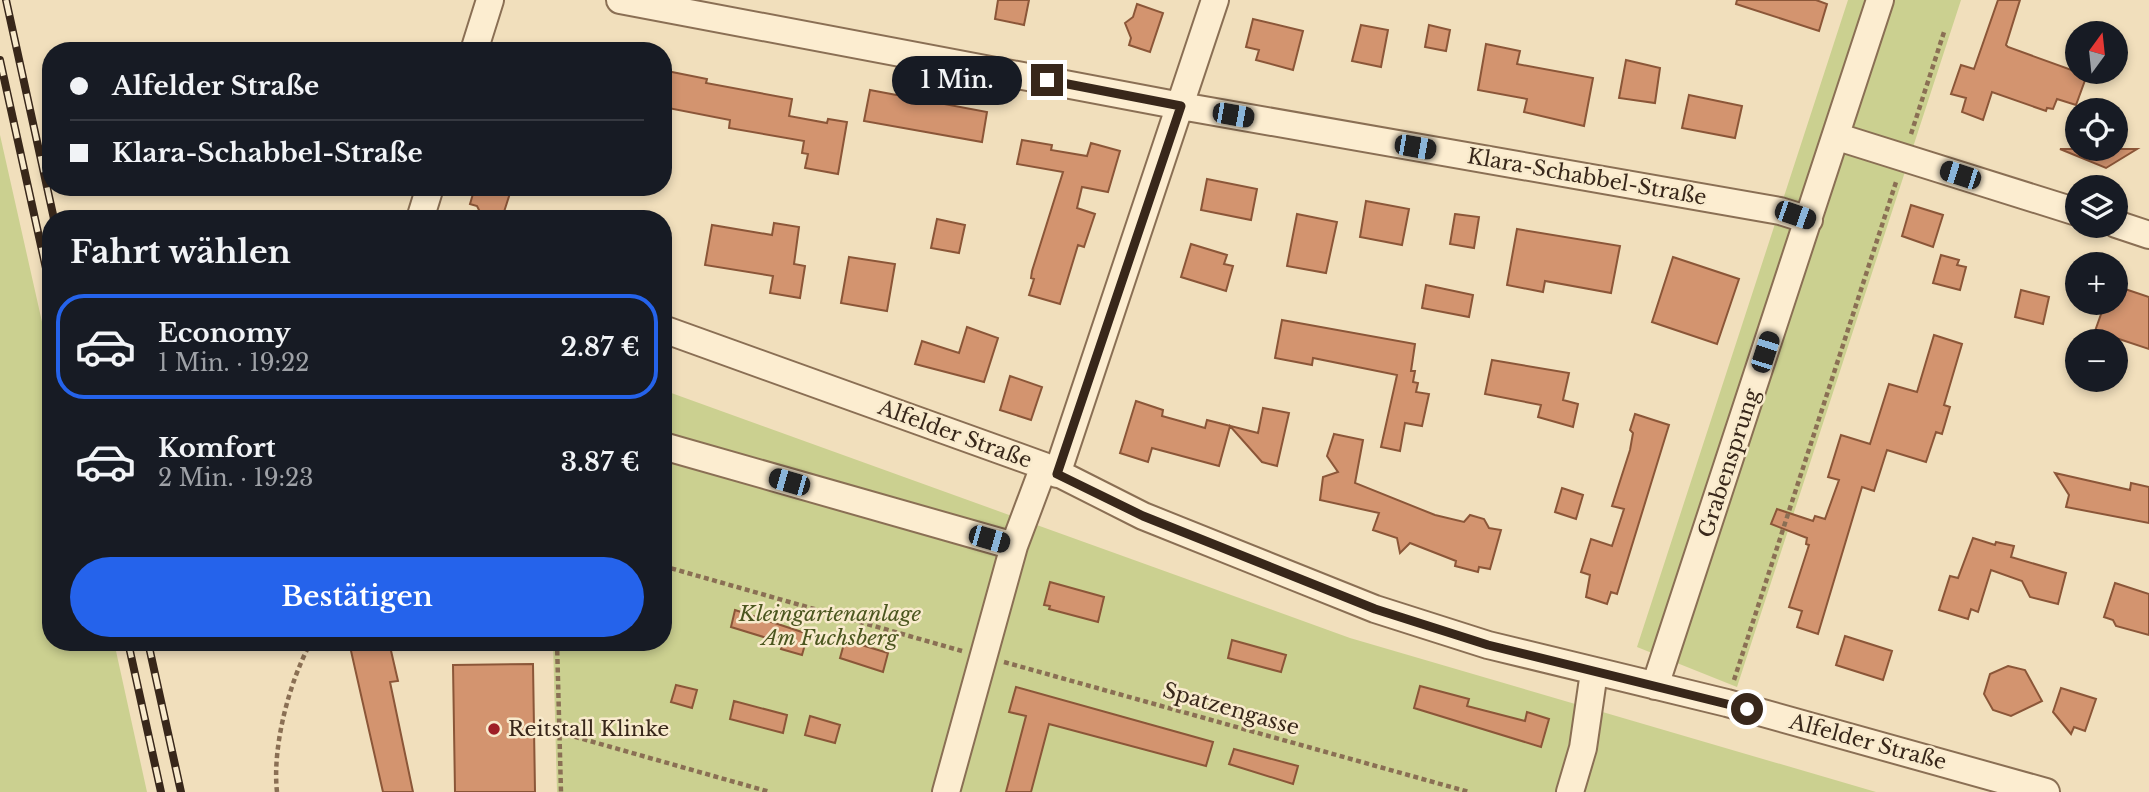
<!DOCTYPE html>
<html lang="de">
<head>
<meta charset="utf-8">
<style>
  body { margin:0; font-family:"Libre Baskerville",serif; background:#242831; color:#f1f3f6; height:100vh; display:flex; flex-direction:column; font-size:26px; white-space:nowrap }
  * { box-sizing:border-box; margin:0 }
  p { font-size:23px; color:#9ea1a6 }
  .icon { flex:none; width:38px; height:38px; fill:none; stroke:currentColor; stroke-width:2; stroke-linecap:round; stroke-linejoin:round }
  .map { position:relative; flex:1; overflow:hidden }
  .drawer { position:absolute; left:42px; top:210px; width:630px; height:441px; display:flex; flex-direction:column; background:#171b24; border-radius:28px; box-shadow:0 4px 10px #0003 }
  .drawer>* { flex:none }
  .banner { position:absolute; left:42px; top:42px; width:630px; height:154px; border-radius:28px; box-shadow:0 4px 10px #0003; display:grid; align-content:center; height:154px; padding:0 28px; background:#171b24 }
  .needle { width:46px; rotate:15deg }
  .tools { position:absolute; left:2065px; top:21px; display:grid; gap:14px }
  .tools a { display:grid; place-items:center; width:63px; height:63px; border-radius:50%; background:#171b24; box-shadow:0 4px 10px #0003; font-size:35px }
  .end { position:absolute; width:32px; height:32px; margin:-16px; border:9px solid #38271a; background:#fff; box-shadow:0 0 0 4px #fff }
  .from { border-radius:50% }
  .bubble { position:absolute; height:49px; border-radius:24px; background:#171b24; box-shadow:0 4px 10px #0003; font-size:23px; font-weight:600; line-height:49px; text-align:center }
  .car { position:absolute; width:21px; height:42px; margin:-21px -10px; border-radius:9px; box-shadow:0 0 5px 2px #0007; background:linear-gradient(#222 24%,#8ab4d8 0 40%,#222 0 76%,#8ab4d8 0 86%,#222 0) }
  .banner b { display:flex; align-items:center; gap:24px; height:66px; font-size:26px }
  .banner b+b { border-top:2px solid #363941 }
  .banner i { width:18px; height:18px; background:#f1f3f6 }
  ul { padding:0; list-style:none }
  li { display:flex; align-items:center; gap:21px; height:105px; margin:0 14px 10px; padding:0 14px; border:4px solid transparent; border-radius:28px }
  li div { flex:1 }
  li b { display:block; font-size:26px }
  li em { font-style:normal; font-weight:600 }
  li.selected { border-color:#2563eb }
  li>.icon { width:63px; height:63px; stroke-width:1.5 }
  h2 { padding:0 28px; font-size:32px; line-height:84px }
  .cta { display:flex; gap:14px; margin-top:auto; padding:14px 28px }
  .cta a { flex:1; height:80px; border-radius:42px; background:#2563eb; color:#fff; font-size:28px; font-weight:600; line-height:80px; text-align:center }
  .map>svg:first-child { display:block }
  .green { fill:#cbd090 }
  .building { fill:#d3946f; stroke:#8b5638; stroke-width:2 }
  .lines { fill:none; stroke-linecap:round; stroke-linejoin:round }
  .minor-casing { stroke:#8a6f54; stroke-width:30 }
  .path { stroke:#8a6f54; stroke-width:4.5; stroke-dasharray:5 3.5; stroke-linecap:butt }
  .minor { stroke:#fcedd0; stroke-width:26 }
  .rail-casing { stroke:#38271a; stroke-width:8 }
  .rail { stroke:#f8eacc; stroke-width:5; stroke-dasharray:16; stroke-linecap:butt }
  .route { stroke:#38271a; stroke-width:9 }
  .poi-dot { fill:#9e1f26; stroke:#f8eacc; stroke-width:2.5 }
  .labels { text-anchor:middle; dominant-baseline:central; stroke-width:5; stroke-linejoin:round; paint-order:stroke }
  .street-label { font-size:21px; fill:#38271a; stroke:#f8eacc }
  .park-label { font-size:21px; font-style:italic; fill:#4b561f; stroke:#f8eacc }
  .poi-label { font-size:21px; fill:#38271a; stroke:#f8eacc; text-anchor:start }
</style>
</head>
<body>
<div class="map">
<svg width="2149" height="792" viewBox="0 0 2149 792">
  <rect width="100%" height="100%" fill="#f1dfbc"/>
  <path class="green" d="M1848,0H1961L1737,687L1637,647Z
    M0,135L51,362V642H114L147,792H0Z
    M663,390L1350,638L1876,792H557L553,642H663Z"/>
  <path class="building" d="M998,0H1029L1024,25L995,19Z
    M1737,0H1816L1827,4L1819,31L1736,4Z
    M1998,0H2020L2006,45L2008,47L2077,72H2088L2076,105L2057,99L2053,109L2047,108L2046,111L1992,92L1983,120L1962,112L1966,98L1951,94L1961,65L1974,69Z
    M1137,4L1163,13L1150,52L1129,45L1131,38L1125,23L1133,17Z
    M1253,19L1303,31L1293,70L1256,60L1259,50L1246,47Z
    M1361,25L1388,30L1381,67L1352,61Z
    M1429,25L1450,30L1446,51L1425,47Z
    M1486,44L1520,51L1517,64L1593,78L1584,126L1524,112L1527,99L1478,90Z
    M1626,60L1660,68L1655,103L1619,98Z
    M667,71L707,79L706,83L792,99L789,116L827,123L828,119L847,122L838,174L805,168L808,154L802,153L804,141L729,128L730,120L663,107Z
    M870,90L987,112L982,142L864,121Z
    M1689,95L1742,106L1735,138L1682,128Z
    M1022,140L1052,145L1051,150L1087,156L1091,143L1120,151L1108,192L1082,187L1077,208L1095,214L1084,247L1078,245L1060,304L1029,295L1034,279L1031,278L1032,271L1063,172L1017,164Z
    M2060,149H2137L2106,168Z
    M1207,179L1257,189L1251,220L1201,210Z
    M475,187H512L503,215L495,212L483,218L477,206L470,204Z
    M1366,201L1409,209L1402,245L1360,237Z
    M1911,205L1943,215L1933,247L1902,236Z
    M1297,214L1337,222L1326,273L1287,266Z
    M1455,214L1479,217L1474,248L1450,244Z
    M937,219L965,225L959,253L931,248Z
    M774,223L799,227L794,264L805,266L800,298L770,293L773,276L705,265L712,225L772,235Z
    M1517,229L1620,246L1611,293L1545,281L1543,292L1507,285Z
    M1191,244L1227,255L1224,264L1233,266L1226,291L1181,277Z
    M1941,255L1959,260L1957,265L1966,267L1960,290L1933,283Z
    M849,257L895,264L887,311L841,303Z
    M1673,257L1739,279L1717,344L1652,322Z
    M1426,285L1473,295L1469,317L1422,308Z
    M2116,286L2149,297V349L2095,331L2105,303H2116Z
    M2021,290L2049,297L2043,324L2015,317Z
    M1282,320L1415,344L1411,371H1415L1413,382L1418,383L1416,392L1429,394L1422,426L1405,423L1400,451L1381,447L1397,375L1313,358L1312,365L1275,358Z
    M967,327L998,338L984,382L915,364L922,341L959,353Z
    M1934,335L1962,344L1944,405L1950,407L1942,434L1936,432L1926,462L1887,450L1874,491L1862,487L1818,634L1797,627L1802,611L1789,607L1809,545L1806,544L1807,538L1771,524L1777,509L1813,521L1815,516L1825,519L1839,480L1828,477L1841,435L1870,444L1889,384L1917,392Z
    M1492,360L1569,373L1563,400L1578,404L1573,427L1538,417L1541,405L1485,394Z
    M1010,376L1042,387L1031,420L1000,410Z
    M1136,401L1163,410L1162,416L1205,428L1207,420L1258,433L1263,408L1289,413L1277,466L1262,462L1230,426L1219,466L1152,448L1148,462L1120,453Z
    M1635,414L1669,425L1617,594L1611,592L1607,604L1586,597L1590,575L1581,572L1591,539L1612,546L1624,509L1612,506L1630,450L1633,433L1630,430Z
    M1334,434L1363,440L1355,483L1435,515L1464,522L1470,515L1484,519L1489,528L1501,530L1490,569L1479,567L1478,572L1455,566L1456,561L1410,543L1400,553L1397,538L1373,530L1379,513L1320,500L1323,477L1338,472L1327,456Z
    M2055,473L2130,490L2131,483L2149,487V523L2066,507L2069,495Z
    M1562,488L1583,495L1576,519L1555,512Z
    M1973,538L1995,545L1996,542L2014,546L2011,557L2066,573L2058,604L2030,597L2022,581L1991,570L1978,612L1971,609L1968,619L1939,610L1950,576L1958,578Z
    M1050,582L1104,597L1098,622L1049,609L1050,606L1044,605Z
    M2115,583L2149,594V635L2116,626L2113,620L2104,617Z
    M735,610L808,634L802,655L781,649L783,643L731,627Z
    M1845,636L1892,651L1883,680L1836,665Z
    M845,640L888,653L883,672L840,658Z
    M1232,640L1286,655L1281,672L1228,658Z
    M349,642H389L398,681L390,682L413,792H383Z
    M533,664L535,792H455L453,665Z
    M2008,666L2025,670L2042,701L2011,716L1993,710L1984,694L1990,674Z
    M676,685L697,690L692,708L671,702Z
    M1420,686L1469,699L1467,706L1525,721L1527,712L1549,719L1541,747L1414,708Z
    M1016,687L1213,742L1206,766L1049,724L1031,792H1006L1026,716L1009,712Z
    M2061,688L2096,699L2085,731L2074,727L2071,734L2053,712Z
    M734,701L787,715L783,733L730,719Z
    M810,716L840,725L835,743L805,735Z
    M1234,749L1298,766L1293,784L1229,764Z"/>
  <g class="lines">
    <g class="minor-casing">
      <path id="minor" d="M620,0L1181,106L1780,211L1809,220
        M474,51L490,0
        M1838,137L2077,212
        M420,219L430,187
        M2116,224L2149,235
        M663,329L1044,466L1143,516L1375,609L1488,645L1727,703L2046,792
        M663,446L1014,546
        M1057,474L1215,0
        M1655,686L1880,0
        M946,792L1014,546L1044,466
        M1570,792L1583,748L1594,672"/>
    </g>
    <path class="path" d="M1911,134L1945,29
      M663,566L962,651
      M557,642L561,792
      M1004,662L1469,792
      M1734,680L1897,179
      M558,732L770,792
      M277,792C272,747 289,682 311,642"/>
    <use href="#minor" class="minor"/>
    <g class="rail-casing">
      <path id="rail" d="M6,0L54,219
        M0,60L51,291
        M128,642L161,792
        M148,642L181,792"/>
    </g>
    <use href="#rail" class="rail"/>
  </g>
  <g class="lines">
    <path class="route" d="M1047,80L1181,106L1057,474L1143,516L1375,609L1488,645L1747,709"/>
  </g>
  <circle class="poi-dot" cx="494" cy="729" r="7"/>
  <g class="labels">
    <g class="street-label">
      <text transform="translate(1587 177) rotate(10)">Klara-Schabbel-Straße</text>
      <text transform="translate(955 434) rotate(20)">Alfelder Straße</text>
      <text transform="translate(1729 463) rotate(-72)">Grabensprung</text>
      <text transform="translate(1231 709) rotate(16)">Spatzengasse</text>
      <text transform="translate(1868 742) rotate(15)">Alfelder Straße</text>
    </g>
    <g class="park-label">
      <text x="830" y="614">Kleingartenanlage<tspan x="830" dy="24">Am Fuchsberg</tspan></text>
    </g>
    <g class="poi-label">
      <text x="508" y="729">Reitstall Klinke</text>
    </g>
  </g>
</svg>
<div class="tools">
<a><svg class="needle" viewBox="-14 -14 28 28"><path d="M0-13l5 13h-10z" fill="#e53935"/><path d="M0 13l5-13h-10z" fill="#9ea1a6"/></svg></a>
<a><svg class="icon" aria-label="locate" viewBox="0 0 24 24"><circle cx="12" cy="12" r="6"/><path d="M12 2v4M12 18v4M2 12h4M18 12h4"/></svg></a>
<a><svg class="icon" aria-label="layers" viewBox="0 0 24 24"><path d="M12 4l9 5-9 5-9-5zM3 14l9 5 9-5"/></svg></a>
<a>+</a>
<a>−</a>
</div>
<i class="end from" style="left:1747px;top:709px"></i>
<i class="end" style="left:1047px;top:80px"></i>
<div class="bubble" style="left:892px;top:56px;width:130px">1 Min.</div>
<i class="car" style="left:1233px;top:115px;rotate:100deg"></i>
<i class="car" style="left:1415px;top:147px;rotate:100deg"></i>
<i class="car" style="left:1960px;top:175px;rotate:288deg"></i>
<i class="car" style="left:1795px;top:215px;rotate:109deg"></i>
<i class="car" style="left:1765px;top:352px;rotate:18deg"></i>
<i class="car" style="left:789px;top:482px;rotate:286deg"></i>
<i class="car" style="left:989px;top:539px;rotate:106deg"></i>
<div class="banner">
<b><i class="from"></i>Alfelder Straße</b>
<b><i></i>Klara-Schabbel-Straße</b>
</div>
<section class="drawer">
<h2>Fahrt wählen</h2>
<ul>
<li class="selected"><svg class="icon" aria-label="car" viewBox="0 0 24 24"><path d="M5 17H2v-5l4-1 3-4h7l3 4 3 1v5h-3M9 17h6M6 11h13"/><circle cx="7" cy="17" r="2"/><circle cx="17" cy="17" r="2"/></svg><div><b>Economy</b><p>1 Min. · 19:22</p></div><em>2.87 €</em></li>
<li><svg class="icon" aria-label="car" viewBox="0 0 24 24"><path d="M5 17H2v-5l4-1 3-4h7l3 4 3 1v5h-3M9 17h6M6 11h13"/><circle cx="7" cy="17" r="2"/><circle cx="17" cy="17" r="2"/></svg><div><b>Komfort</b><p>2 Min. · 19:23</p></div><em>3.87 €</em></li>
</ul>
<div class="cta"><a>Bestätigen</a></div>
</section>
</div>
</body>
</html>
